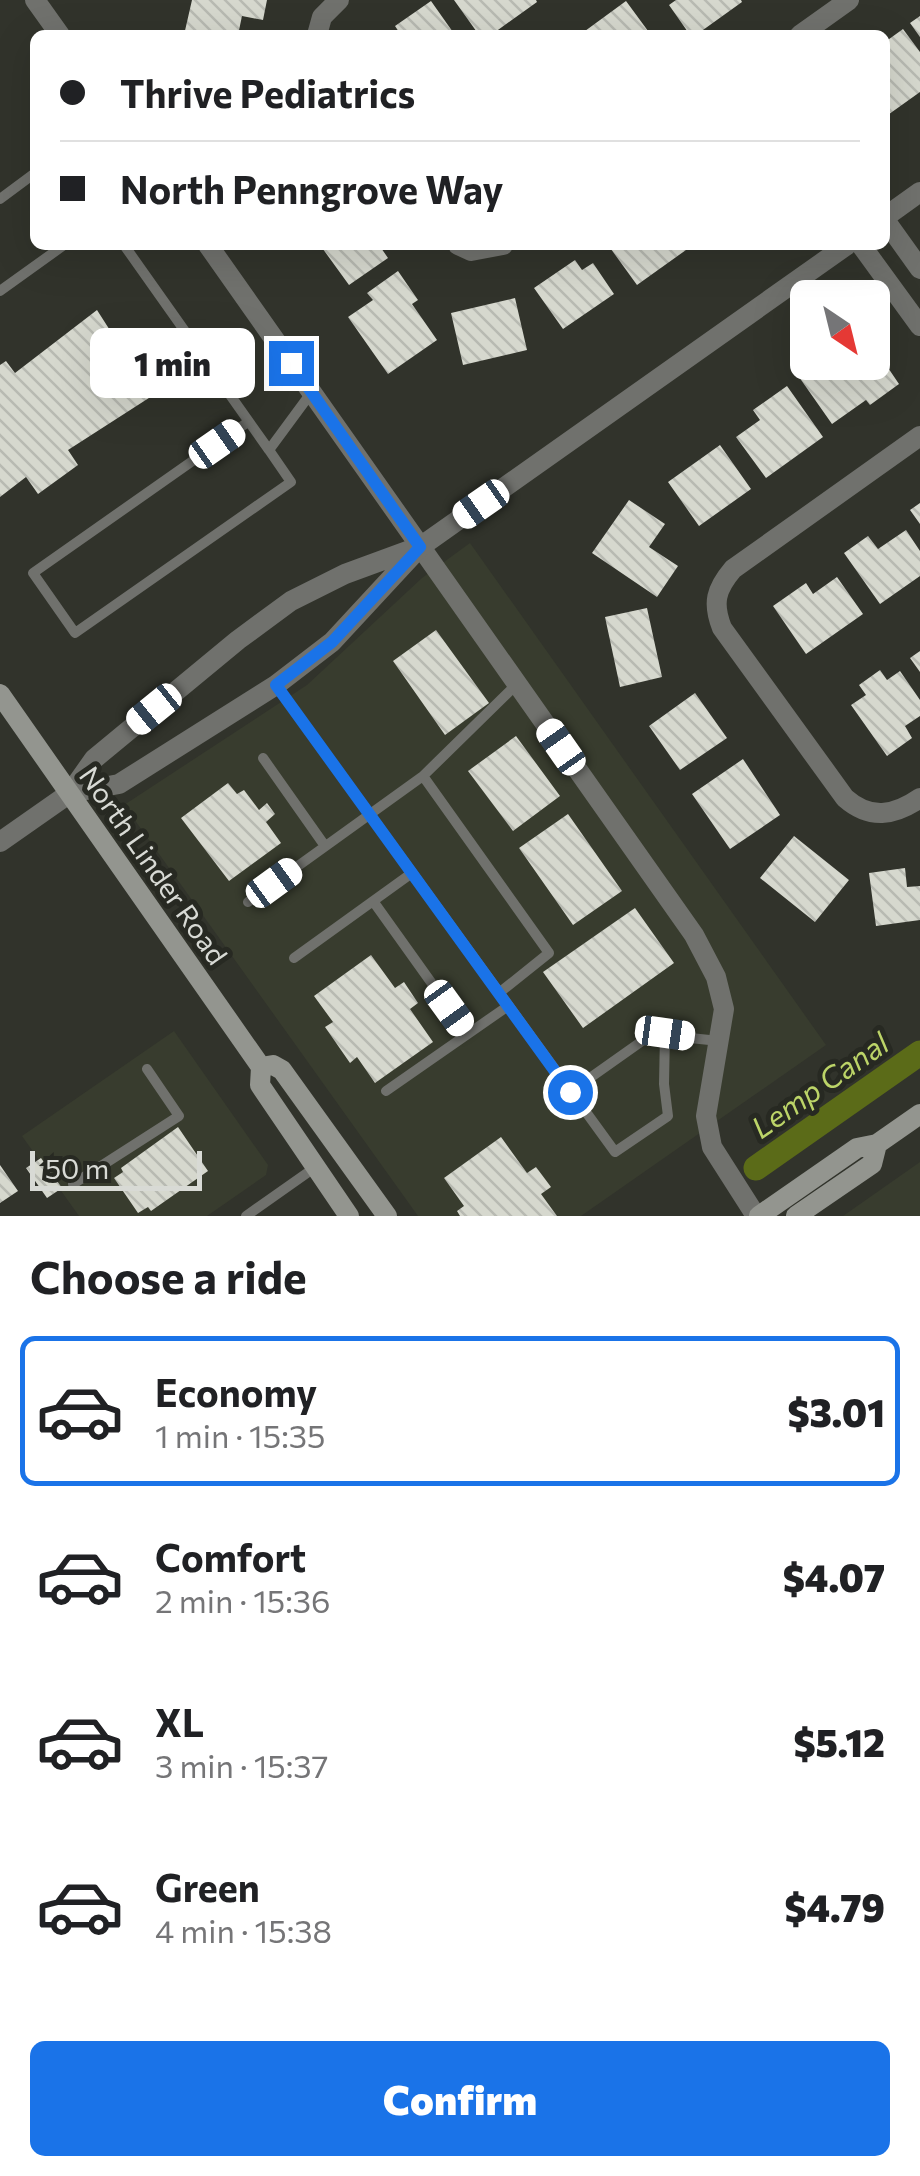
<!DOCTYPE html>
<html lang="en">
<head>
<meta charset="utf-8">
<style>
  body { margin:0; font-family:Commissioner,sans-serif; background:#f2f2f2; color:#202124; height:100vh; display:flex; flex-direction:column; font-size:38px; white-space:nowrap }
  * { box-sizing:border-box; margin:0 }
  p { font-size:32px; color:#757577 }
  .icon { flex:none; width:55px; height:55px; fill:none; stroke:currentColor; stroke-width:2; stroke-linecap:round; stroke-linejoin:round }
  .map { position:relative; height:1216px; overflow:hidden }
  .side { display:flex; flex-direction:column; background:#fff; flex:1 }
  .side>* { flex:none }
  .banner { position:absolute; left:30px; top:30px; width:860px; height:220px; border-radius:15px; box-shadow:0 10px 40px #0002; display:grid; align-content:center; height:220px; padding:0 30px; background:#fff }
  .needle { width:65px; rotate:145deg }
  .controls { position:absolute; left:790px; top:280px; display:grid; gap:20px }
  .controls a { display:grid; place-items:center; width:100px; height:100px; border-radius:15px; background:#fff; box-shadow:0 10px 40px #0002; font-size:50px }
  .scale { position:absolute; left:30px; bottom:25px; width:172px; box-sizing:border-box; padding-left:10px; border:5px solid #d8dad5; border-top:0; font-size:28px; line-height:35px; white-space:nowrap; color:#d8dad5; -webkit-text-stroke:8px #272922; paint-order:stroke }
  .end { position:absolute; width:45px; height:45px; margin:-22px; border:12px solid #1a73e8; background:#fff; box-shadow:0 0 0 5px #fff }
  .from { border-radius:50% }
  .bubble { position:absolute; height:70px; border-radius:15px; background:#fff; box-shadow:0 10px 40px #0002; font-size:32px; font-weight:800; line-height:70px; text-align:center }
  .car { position:absolute; width:30px; height:60px; margin:-30px -15px; border-radius:12px; box-shadow:0 0 8px 2px #0007; background:linear-gradient(#fff 24%,#345 0 40%,#fff 0 76%,#345 0 86%,#fff 0) }
  .banner b { display:flex; align-items:center; gap:35px; height:95px; font-size:38px }
  .banner b+b { border-top:2px solid #e0e0e0 }
  .banner i { width:25px; height:25px; background:#202124 }
  ul { padding:0; list-style:none }
  li { display:flex; align-items:center; gap:30px; height:150px; margin:0 20px 15px; padding:0 10px; border:5px solid transparent; border-radius:15px }
  li div { flex:1 }
  li b { display:block; font-size:38px }
  li em { font-style:normal; font-weight:800 }
  li.active { border-color:#1a73e8 }
  li>.icon { width:90px; height:90px; stroke-width:1.5 }
  h2 { padding:0 30px; font-size:45px; line-height:120px }
  .action { display:flex; gap:20px; margin-top:auto; padding:20px 30px }
  .action a { flex:1; height:115px; border-radius:15px; background:#1a73e8; color:#fff; font-size:40px; font-weight:800; line-height:115px; text-align:center }
  .map>svg:first-child { display:block }
  .built { fill:#383c2e }
  .lines { fill:none; stroke-linecap:round; stroke-linejoin:round }
  .canal { stroke:#5b6b18; stroke-width:25 }
  .building { fill:url(#building-back-hatch) }
  .service { stroke:#70716d; stroke-width:10 }
  .minor { stroke:#70716d; stroke-width:20 }
  .tertiary { stroke:#70716d; stroke-width:20 }
  .secondary { stroke:#93958f; stroke-width:20 }
  .route { stroke:#1a73e8; stroke-width:12 }
  .labels { text-anchor:middle; dominant-baseline:central; stroke-width:10; stroke-linejoin:round; paint-order:stroke }
  .street-label { font-size:28px; fill:#d8dad5; stroke:#272922 }
  .water-label { font-size:30px; font-style:italic; fill:#bcd468; stroke:#272922 }
</style>
</head>
<body>
<div class="map">
<svg width="920" height="1216" viewBox="0 0 920 1216">
  <defs>
    <pattern id="building-back-hatch" width="6" height="6" patternUnits="userSpaceOnUse" patternTransform="scale(2.5)"><rect width="6" height="6" fill="#d6d8ce"/><path d="M-1 5l2 2M0 0l6 6M5-1l2 2" fill="none" stroke="#b8bab2"/></pattern>
  </defs>
  <rect width="100%" height="100%" fill="#31332b"/>
  <path class="built" d="M470,543L826,1045L581,1216H418L124,805L307,685L422,578Z
    M174,1031L268,1165L266,1175L207,1216H79L22,1136Z
    M920,1162V1216H843Z"/>
  <g class="lines">
    <path class="canal" d="M756,1168L920,1053"/>
  </g>
  <path class="building" d="M192,0H267L263,20L242,16L238,35H184Z
    M454,0H536L537,2L491,35H479Z
    M676,0H741L742,2L696,35H690L669,5Z
    M431,1L455,35H401L395,26Z
    M626,1L651,35H588L585,31Z
    M920,16V37L910,23Z
    M903,29L920,52V92L885,117V42Z
    M320,245H379L388,258L349,285Z
    M608,245H693L637,285Z
    M575,260L582,270L593,263L614,294L563,329L534,288Z
    M398,271L418,300L412,304L437,340L388,374L348,317L373,300L367,293Z
    M515,298L527,350L463,365L451,313Z
    M97,310L152,396L68,450L78,465L38,494L26,477L0,497V365L6,361L15,373Z
    M876,350L899,384L870,405L866,400L832,424L799,377L820,362H872V352Z
    M787,386L823,437L766,478L736,437L760,420L753,410Z
    M720,445L751,489L699,526L668,482Z
    M629,500L665,524L649,547L678,566L657,597L592,553Z
    M920,503V524L910,510Z
    M906,530L920,551V576L880,604L844,553L868,536L878,549Z
    M837,577L863,614L806,654L773,606L806,583L813,594Z
    M647,608L662,677L620,687L605,617Z
    M436,630L489,703L445,735L393,661Z
    M920,651V672L910,658Z
    M880,670L887,680L900,671L920,700V716L905,726L912,738L887,756L851,705L866,695L859,685Z
    M695,693L727,738L680,770L649,726Z
    M516,736L560,796L513,831L468,771Z
    M743,759L780,815L730,849L692,794Z
    M228,783L237,794L244,790L259,810L267,803L275,814L266,822L281,843L229,881L181,818Z
    M568,814L622,891L573,925L519,848Z
    M794,836L849,880L815,922L760,878Z
    M905,868L907,887L920,886V920L876,926L869,873Z
    M635,908L674,963L583,1028L543,972Z
    M371,955L395,988L404,982L418,1003L410,1009L433,1042L375,1083L357,1057L350,1063L325,1027L333,1022L314,996Z
    M178,1127L208,1171L151,1211L148,1207L138,1213L114,1178L123,1172L121,1168Z
    M501,1137L527,1173L536,1167L551,1187L541,1194L557,1216H460L457,1211L464,1206L444,1178Z
    M41,1158L62,1188L47,1198L26,1168Z
    M0,1165L18,1191L0,1203Z"/>
  <g class="lines">
    <path class="service" d="M0,199L35,173
      M124,245L269,450L311,393
      M0,291L64,245
      M248,422L33,573L75,633L291,482L269,450
      M276,685L615,1152L668,1116L664,1084L665,1033
      M263,758L325,846
      M423,776L549,953L499,993
      M373,901L468,1034
      M248,902L423,776L517,684
      M294,958L412,873
      M386,1091L508,1006
      M570,1092L652,1034L719,1041
      M73,1184L179,1116L147,1069
      M246,1216L317,1166"/>
    <path class="minor" d="M35,0L60,35
      M317,35L322,17L339,0
      M800,35L849,0
      M885,220L920,269
      M208,245L694,935L716,977L724,1009L706,1116L712,1147L756,1216
      M458,245L471,251L503,245
      M861,245L920,326
      M920,436L733,569C716,589 712,603 722,628L845,798C870,820 894,816 920,798
      M0,842L70,793"/>
    <path class="tertiary" d="M885,217L920,192
      M70,793L119,784L276,685L332,642L420,547L847,245
      M70,793L94,759L238,640L291,601L345,574L413,549"/>
    <path class="secondary" d="M0,694L261,1067L260,1085L349,1216
      M261,1067L273,1065L282,1070L387,1216
      M759,1216L857,1148L877,1144L920,1114
      M796,1216L872,1164L877,1144"/>
  </g>
  <g class="lines">
    <path class="route" d="M291,363L420,547L332,642L276,685L570,1092"/>
  </g>
  <g class="labels">
    <g class="street-label">
      <text transform="translate(154 865) rotate(55)">North Linder Road</text>
    </g>
    <g class="water-label">
      <text transform="translate(819 1084) rotate(-35)">Lemp Canal</text>
    </g>
  </g>
</svg>
<div class="controls">
<a><svg class="needle" viewBox="-14 -14 28 28"><path d="M0-13l5 13h-10z" fill="#e53935"/><path d="M0 13l5-13h-10z" fill="#757577"/></svg></a>
</div>
<div class="scale">50 m</div>
<i class="end from" style="left:570px;top:1092px"></i>
<i class="end" style="left:291px;top:363px"></i>
<div class="bubble" style="left:90px;top:328px;width:165px">1 min</div>
<i class="car" style="left:217px;top:444px;rotate:55deg"></i>
<i class="car" style="left:481px;top:504px;rotate:235deg"></i>
<i class="car" style="left:154px;top:709px;rotate:231deg"></i>
<i class="car" style="left:561px;top:747px;rotate:325deg"></i>
<i class="car" style="left:274px;top:883px;rotate:54deg"></i>
<i class="car" style="left:449px;top:1008px;rotate:144deg"></i>
<i class="car" style="left:665px;top:1033px;rotate:98deg"></i>
<div class="banner">
<b><i class="from"></i>Thrive Pediatrics</b>
<b><i></i>North Penngrove Way</b>
</div>
</div>
<section class="side">
<h2>Choose a ride</h2>
<ul>
<li class="active"><svg class="icon" aria-label="car" viewBox="0 0 24 24"><path d="M5 17H2v-5l4-1 3-4h7l3 4 3 1v5h-3M9 17h6M6 11h13"/><circle cx="7" cy="17" r="2"/><circle cx="17" cy="17" r="2"/></svg><div><b>Economy</b><p>1 min · 15:35</p></div><em>$3.01</em></li>
<li><svg class="icon" aria-label="car" viewBox="0 0 24 24"><path d="M5 17H2v-5l4-1 3-4h7l3 4 3 1v5h-3M9 17h6M6 11h13"/><circle cx="7" cy="17" r="2"/><circle cx="17" cy="17" r="2"/></svg><div><b>Comfort</b><p>2 min · 15:36</p></div><em>$4.07</em></li>
<li><svg class="icon" aria-label="car" viewBox="0 0 24 24"><path d="M5 17H2v-5l4-1 3-4h7l3 4 3 1v5h-3M9 17h6M6 11h13"/><circle cx="7" cy="17" r="2"/><circle cx="17" cy="17" r="2"/></svg><div><b>XL</b><p>3 min · 15:37</p></div><em>$5.12</em></li>
<li><svg class="icon" aria-label="car" viewBox="0 0 24 24"><path d="M5 17H2v-5l4-1 3-4h7l3 4 3 1v5h-3M9 17h6M6 11h13"/><circle cx="7" cy="17" r="2"/><circle cx="17" cy="17" r="2"/></svg><div><b>Green</b><p>4 min · 15:38</p></div><em>$4.79</em></li>
</ul>
<div class="action"><a>Confirm</a></div>
</section>
</body>
</html>
